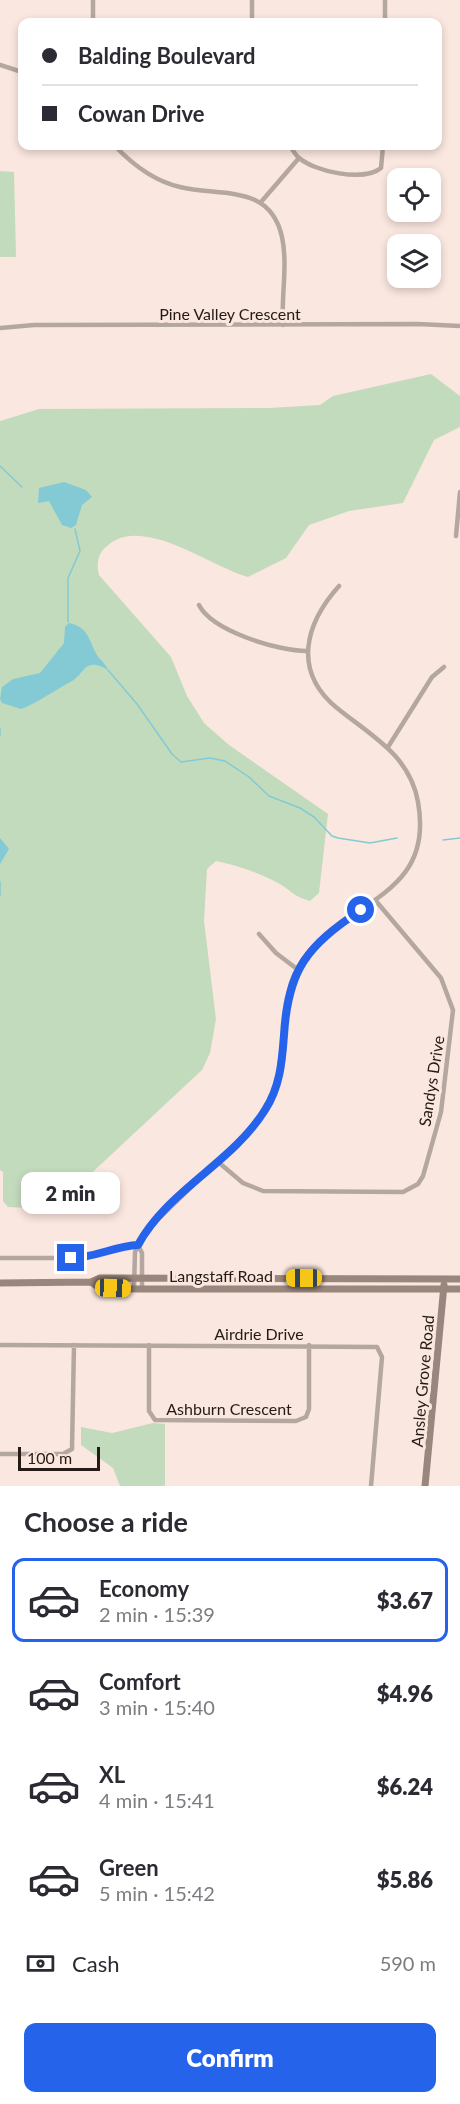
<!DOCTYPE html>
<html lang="en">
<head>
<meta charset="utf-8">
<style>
  body { margin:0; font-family:Lato,sans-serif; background:#f2f2f3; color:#2b2b33; height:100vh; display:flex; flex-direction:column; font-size:22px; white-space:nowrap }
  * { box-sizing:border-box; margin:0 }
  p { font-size:20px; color:#7c7c81 }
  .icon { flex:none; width:33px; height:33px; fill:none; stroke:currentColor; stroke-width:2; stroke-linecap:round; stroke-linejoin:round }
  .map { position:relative; height:1486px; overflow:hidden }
  .sheet { display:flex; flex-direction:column; background:#fff; flex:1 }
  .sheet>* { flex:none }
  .hud { position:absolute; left:18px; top:18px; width:424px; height:132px; border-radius:12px; box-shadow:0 3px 9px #0003; display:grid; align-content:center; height:132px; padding:0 24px; background:#fff }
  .controls { position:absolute; left:387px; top:168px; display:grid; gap:12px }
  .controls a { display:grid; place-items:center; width:54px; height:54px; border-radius:12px; background:#fff; box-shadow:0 3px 9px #0003; font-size:30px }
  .scale { position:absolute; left:18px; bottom:15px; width:82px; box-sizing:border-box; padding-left:6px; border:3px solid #251a15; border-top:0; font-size:16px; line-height:21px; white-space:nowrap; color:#251a15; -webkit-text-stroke:4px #fae7df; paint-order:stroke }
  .end { position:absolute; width:27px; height:27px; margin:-14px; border:8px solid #2563eb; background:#fff; box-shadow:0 0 0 3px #fff }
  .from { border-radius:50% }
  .bubble { position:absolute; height:42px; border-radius:12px; background:#fff; box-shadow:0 3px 9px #0003; font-size:20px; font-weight:800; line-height:42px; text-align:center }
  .car { position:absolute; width:18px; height:36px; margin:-18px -9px; border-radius:8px; box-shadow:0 0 4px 2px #0007; background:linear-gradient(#f5c518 24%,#345 0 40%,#f5c518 0 76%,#345 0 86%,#f5c518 0) }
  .hud b { display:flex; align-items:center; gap:21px; height:57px; font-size:22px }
  .hud b+b { border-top:2px solid #e1e1e2 }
  .hud i { width:15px; height:15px; background:#2b2b33 }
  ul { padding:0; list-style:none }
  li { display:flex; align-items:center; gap:18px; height:84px; margin:0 12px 9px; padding:0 12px; border:3px solid transparent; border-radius:12px }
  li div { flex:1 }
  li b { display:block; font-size:22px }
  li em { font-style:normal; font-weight:800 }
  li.current { border-color:#2563eb }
  li>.icon { width:54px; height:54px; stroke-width:1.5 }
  h2 { padding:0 24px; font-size:27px; line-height:72px }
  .pay { display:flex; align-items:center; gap:15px; height:66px; padding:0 24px; font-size:22px }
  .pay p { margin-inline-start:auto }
  .action { display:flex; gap:12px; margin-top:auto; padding:12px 24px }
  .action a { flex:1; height:69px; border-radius:12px; background:#2563eb; color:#fff; font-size:24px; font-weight:800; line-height:69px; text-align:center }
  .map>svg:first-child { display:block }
  .green { fill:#c3dbbd }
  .water { fill:#83cad4 }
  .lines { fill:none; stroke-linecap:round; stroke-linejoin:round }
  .stream { stroke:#83cad4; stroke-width:1.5 }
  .street { stroke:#b4a7a0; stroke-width:4.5 }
  .secondary { stroke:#99867c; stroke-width:7 }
  .route { stroke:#2563eb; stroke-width:8 }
  .labels { text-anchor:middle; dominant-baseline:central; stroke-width:6; stroke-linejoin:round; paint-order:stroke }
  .street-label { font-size:16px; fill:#251a15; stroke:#fae7df }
</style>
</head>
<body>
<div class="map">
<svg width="460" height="1486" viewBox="0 0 460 1486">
  <rect width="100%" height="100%" fill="#fae7df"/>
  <path class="green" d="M0,171L14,172L16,257H0Z
    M431,374L460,396V427L434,440L403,503L349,511L309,525L286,558L248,577C210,567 143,514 107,546C98,553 96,564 99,575L171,657L187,696L204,723L229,745L328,814L319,893L310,901C294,897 291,890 278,883C259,873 237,865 216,861L207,869L204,921L216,1019L210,1053L202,1070L53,1209L8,1207L3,1201V1172L0,1170V421L39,409L269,408L320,405L333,396Z
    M153,1423L165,1424V1486H120L113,1468L81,1445V1427L112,1433Z"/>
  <path class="water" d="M64,482L86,490L92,497L82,505L76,525L71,528L62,525L49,501L38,503L39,488Z
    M69,623C91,628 88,642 99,658C103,662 106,665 108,670C84,656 85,674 72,681C55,690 39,702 21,709L2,703L0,699L2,687L13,679L40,673L64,643L65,627Z
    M0,838L9,849L0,864Z"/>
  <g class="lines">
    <path class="stream" d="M0,466L22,487
      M68,622V578L80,551L75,529
      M108,670L137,704L172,754L181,762L210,758L225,761L249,777L269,796L300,808L314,817L332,836L338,838L370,843L397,838
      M0,729V736
      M443,840L460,838
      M0,882V896"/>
    <path class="street" d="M252,0V22
      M93,22V0
      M385,22V0
      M0,65L22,72
      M115,146C133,165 154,181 180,187C220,197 270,183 282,237C288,265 281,297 283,325
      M290,146C292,149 295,154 298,157C314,172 364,182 381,168L383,146
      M261,202L299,158
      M0,328L34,325L418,324L460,326
      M456,536L460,492
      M199,605C212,631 278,651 307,651
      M388,747L432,677L444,667
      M259,934L276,953L297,969
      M217,1161L243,1183L263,1191L403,1192L418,1184L423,1176L441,1112L453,1010L441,978L376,901
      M138,1245L142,1253V1289
      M0,1258H79L125,1245H138
      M134,1289L135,1252L145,1232L244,1136C264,1114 278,1091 283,1061C287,1030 282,995 298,967C337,900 436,902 418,802C410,755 370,735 337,708C292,671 305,624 339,586
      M0,1345L377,1347L382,1357L371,1486
      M149,1345V1411L155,1420L296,1421L306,1417L309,1409V1345
      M0,1454H63L72,1449L74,1345"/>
    <path class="secondary" d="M91,1282L100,1288L134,1289H460
      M0,1283L91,1282L100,1278L460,1279
      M425,1486L444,1285"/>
  </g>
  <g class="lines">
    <path class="route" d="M71,1258C94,1258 115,1246 138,1245C168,1190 232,1163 265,1110C280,1087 282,1062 284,1035C288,969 307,946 361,910"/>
  </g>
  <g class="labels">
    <g class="street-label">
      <text x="230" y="313">Pine Valley Crescent</text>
      <text transform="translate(431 1081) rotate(-81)">Sandys Drive</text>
      <text x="221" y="1275">Langstaff Road</text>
      <text x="259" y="1333">Airdrie Drive</text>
      <text transform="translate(422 1381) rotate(-85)">Ansley Grove Road</text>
      <text x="229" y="1408">Ashburn Crescent</text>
    </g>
  </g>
</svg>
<div class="controls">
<a><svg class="icon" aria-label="locate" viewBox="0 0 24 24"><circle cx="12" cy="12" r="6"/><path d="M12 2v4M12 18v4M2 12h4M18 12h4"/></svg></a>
<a><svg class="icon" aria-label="layers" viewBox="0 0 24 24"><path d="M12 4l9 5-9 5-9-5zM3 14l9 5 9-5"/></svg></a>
</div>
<div class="scale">100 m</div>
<i class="end from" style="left:361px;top:910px"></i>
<i class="end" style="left:71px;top:1258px"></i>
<div class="bubble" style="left:21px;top:1172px;width:99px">2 min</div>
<i class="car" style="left:304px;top:1278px;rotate:270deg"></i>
<i class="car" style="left:113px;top:1288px;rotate:92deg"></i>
<div class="hud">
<b><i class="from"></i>Balding Boulevard</b>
<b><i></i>Cowan Drive</b>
</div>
</div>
<section class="sheet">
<h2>Choose a ride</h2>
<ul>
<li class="current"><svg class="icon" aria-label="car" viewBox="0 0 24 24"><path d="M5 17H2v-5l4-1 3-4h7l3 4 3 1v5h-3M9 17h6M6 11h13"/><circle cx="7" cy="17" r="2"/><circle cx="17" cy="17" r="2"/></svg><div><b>Economy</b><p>2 min · 15:39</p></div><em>$3.67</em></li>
<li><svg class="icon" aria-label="car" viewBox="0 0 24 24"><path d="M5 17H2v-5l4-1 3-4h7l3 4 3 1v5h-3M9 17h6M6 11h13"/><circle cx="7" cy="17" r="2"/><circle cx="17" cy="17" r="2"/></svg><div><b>Comfort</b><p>3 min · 15:40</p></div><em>$4.96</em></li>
<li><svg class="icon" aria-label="car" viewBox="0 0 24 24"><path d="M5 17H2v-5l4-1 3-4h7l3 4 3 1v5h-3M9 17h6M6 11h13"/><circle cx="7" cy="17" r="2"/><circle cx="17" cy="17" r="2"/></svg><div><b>XL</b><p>4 min · 15:41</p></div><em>$6.24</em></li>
<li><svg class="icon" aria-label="car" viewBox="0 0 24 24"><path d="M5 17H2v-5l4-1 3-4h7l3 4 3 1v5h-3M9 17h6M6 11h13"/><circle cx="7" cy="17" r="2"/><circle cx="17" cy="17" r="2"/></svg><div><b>Green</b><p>5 min · 15:42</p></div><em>$5.86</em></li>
</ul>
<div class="pay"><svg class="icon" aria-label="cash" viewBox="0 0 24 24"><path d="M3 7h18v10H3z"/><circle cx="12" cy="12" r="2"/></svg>Cash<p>590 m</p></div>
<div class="action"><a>Confirm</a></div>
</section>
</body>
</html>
